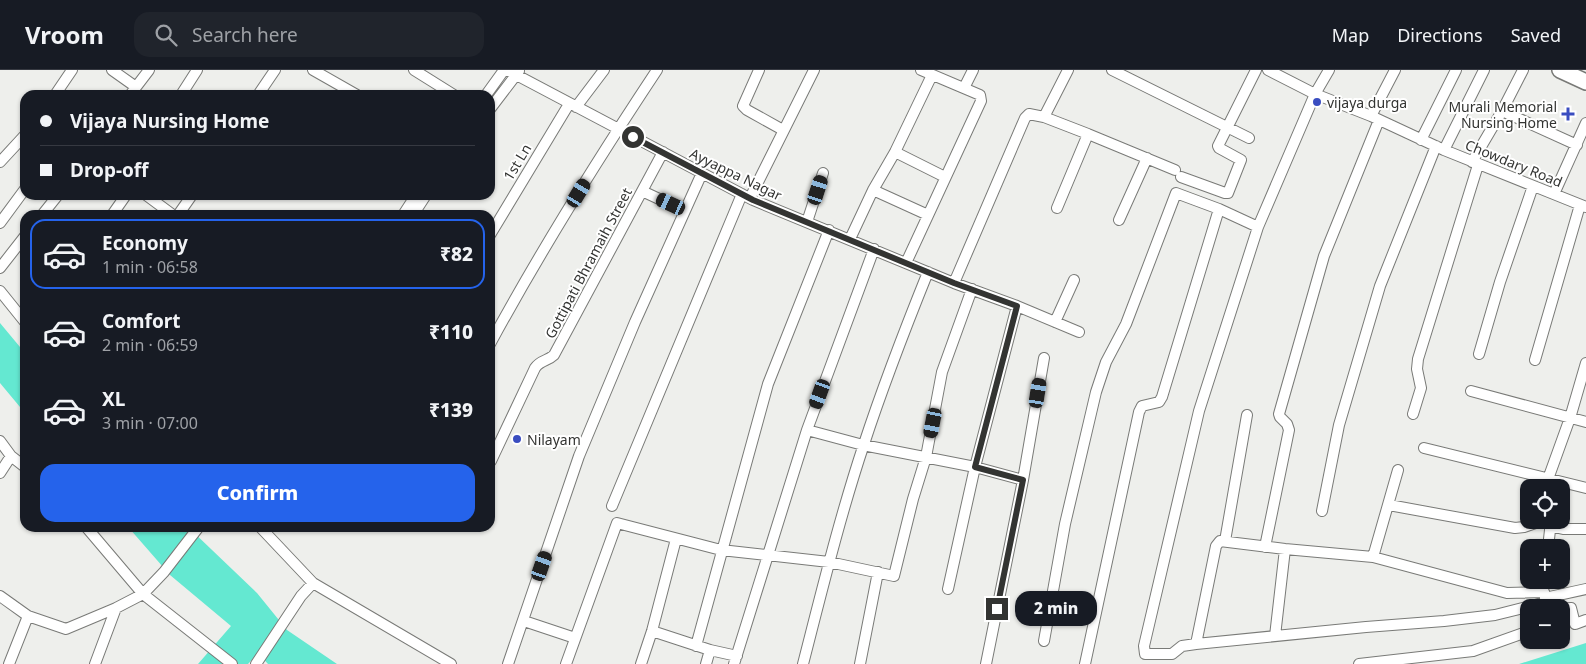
<!DOCTYPE html>
<html lang="en">
<head>
<meta charset="utf-8">
<style>
  body { margin:0; font-family:"Noto Sans",sans-serif; background:#20242c; color:#f1f3f6; height:100vh; display:flex; flex-direction:column; font-size:19px; white-space:nowrap }
  * { box-sizing:border-box; margin:0 }
  p { font-size:16px; color:#9ea1a6 }
  .icon { flex:none; width:28px; height:28px; fill:none; stroke:currentColor; stroke-width:2; stroke-linecap:round; stroke-linejoin:round }
  .map { position:relative; flex:1; overflow:hidden }
  .sheet { position:absolute; left:20px; top:140px; width:475px; height:322px; display:flex; flex-direction:column; background:#171b24; border-radius:15px; box-shadow:0 1px 4px #0004 }
  .sheet>* { flex:none }
  .top-card { position:absolute; left:20px; top:20px; width:475px; height:110px; border-radius:15px; box-shadow:0 1px 4px #0004; display:grid; align-content:center; height:110px; padding:0 20px; background:#171b24 }
  .tools { position:absolute; left:1520px; top:409px; display:grid; gap:10px }
  .tools a { display:grid; place-items:center; width:50px; height:50px; border-radius:10px; background:#171b24; box-shadow:0 1px 4px #0004; font-size:25px }
  .end { position:absolute; width:22px; height:22px; margin:-11px; border:6px solid #333432; background:#fff; box-shadow:0 0 0 2px #fff }
  .from { border-radius:50% }
  .bubble { position:absolute; height:35px; border-radius:15px; background:#171b24; box-shadow:0 1px 4px #0004; font-size:16px; font-weight:800; line-height:35px; text-align:center }
  .car { position:absolute; width:15px; height:30px; margin:-15px -8px; border-radius:6px; box-shadow:0 0 4px 1px #0007; background:linear-gradient(#222 24%,#8ab4d8 0 40%,#222 0 76%,#8ab4d8 0 86%,#222 0) }
  .top-card b { display:flex; align-items:center; gap:18px; height:48px; font-size:19px }
  .top-card b+b { border-top:1px solid #363941 }
  .top-card i { width:12px; height:12px; background:#f1f3f6 }
  ul { padding:9px 0 0; list-style:none }
  li { display:flex; align-items:center; gap:15px; height:70px; margin:0 10px 8px; padding:0 10px; border:2px solid transparent; border-radius:15px }
  li div { flex:1 }
  li b { display:block; font-size:19px }
  li em { font-style:normal; font-weight:800 }
  li.on { border-color:#2563eb }
  li>.icon { width:45px; height:45px; stroke-width:1.5 }
  .cta { display:flex; gap:10px; margin-top:auto; padding:10px 20px }
  .cta a { flex:1; height:58px; border-radius:15px; background:#2563eb; color:#fff; font-size:20px; font-weight:800; line-height:58px; text-align:center }
  header { display:flex; align-items:center; gap:30px; box-sizing:border-box; height:70px; padding:0 25px; background:#171b24; border-bottom:1px solid #363941 }
  header strong { font-size:24px }
  nav { display:flex; gap:28px; margin-inline-start:auto; font-size:18px }
  .search { width:350px; height:45px; background:#20242c; display:flex; align-items:center; gap:12px; box-sizing:border-box; padding:0 18px; border-radius:15px; color:#9ea1a6; font-size:19px }
  .map>svg:first-child { display:block }
  .water { fill:#64e8d1 }
  .lines { fill:none; stroke-linecap:round; stroke-linejoin:round }
  .minor-casing { stroke:#797a77; stroke-width:12 }
  .highway-casing { stroke:#797a77; stroke-width:18 }
  .minor { stroke:#fff; stroke-width:10 }
  .highway { stroke:#fff; stroke-width:15 }
  .route { stroke:#333432; stroke-width:6 }
  .poi-dot { fill:#3a4dc0; stroke:#fff; stroke-width:2 }
  .labels { text-anchor:middle; dominant-baseline:central; stroke-width:4; stroke-linejoin:round; paint-order:stroke }
  .poi-label { font-size:14px; fill:#333432; stroke:#fff; text-anchor:start }
  .street-label { font-size:14px; fill:#333432; stroke:#fff }
</style>
</head>
<body>
<header>
<strong>Vroom</strong>
<div class="search"><svg class="icon" aria-label="search" viewBox="0 0 24 24"><circle cx="10" cy="10" r="6"/><path d="M15 15l6 6"/></svg>Search here</div>
<nav><a>Map</a><a>Directions</a><a>Saved</a></nav>
</header>
<div class="map">
<svg width="1586" height="594" viewBox="0 0 1586 594">
  <rect width="100%" height="100%" fill="#eeefec"/>
  <path class="water" d="M0,253L25,283V343L0,313Z
    M129,458H189L257,523L287,560L337,594H268L258,583L248,594H198L231,556L170,505Z
    M1586,573V594H1519Z"/>
  <g class="lines">
    <g class="minor-casing">
      <path id="minor" d="M112,0L136,17L130,25
        M313,0L357,25
        M414,0L454,25
        M507,0L753,130L954,213L1017,236L1079,262
        M759,0L743,36L747,40L783,60
        M1112,0L1249,68
        M1268,0L1315,24L1371,46L1444,80L1586,137
        M1329,0L1315,24L1258,157L1199,341L1144,576L1145,584H1172L1182,576L1196,574L1366,557L1444,551L1495,545L1547,532
        M136,17L149,0
        M964,18L973,0
        M55,25L72,0
        M181,25L197,0
        M258,25L275,0
        M486,25L504,0
        M576,37L604,0
        M490,39L519,1
        M1502,41L1577,75
        M1371,46L1395,0
        M1044,47L1068,0
        M1421,70L1456,0
        M1444,80L1484,0
        M895,82L945,107
        M0,92L25,65
        M1472,92L1502,41L1523,0
        M1181,107L1225,123H1228L1241,90L1219,78L1218,76L1256,0
        M873,120L928,145
        M642,121L685,141
        M1554,124L1586,53
        M146,125L173,145
        M750,128L814,0
        M1057,138L1088,64
        M42,145L58,125
        M112,145L126,125
        M178,145L192,125
        M403,145L416,125
        M413,145L426,125
        M1119,150L1147,88
        M807,152L823,103
        M0,153L25,119
        M490,165L569,34
        M850,169L873,120L895,82L932,5
        M906,193L981,31L980,25L921,0
        M0,198L25,166
        M954,213L1025,48L1029,44L1044,47L1088,64L1175,100
        M0,221L25,252
        M1055,252L1074,210
        M490,274C541,180 598,89 657,0
        M1479,284L1500,212L1533,116
        M1535,290L1580,135
        M1471,321L1586,352
        M1413,344L1421,318L1417,299L1418,289L1478,95
        M807,360L863,375L975,397L1023,410
        M0,371L11,386L25,397
        M1424,378L1586,418
        M491,391L535,298C540,290 548,291 554,285L663,82
        M0,403L11,386
        M1548,409L1570,348L1586,293
        M1389,435L1515,458L1524,457L1544,450
        M612,436L742,124
        M1322,441L1339,355L1380,216L1436,76
        M1550,456L1563,459H1586
        M87,458L143,524L164,502L198,458
        M261,458L313,513L451,594
        M1225,471L1247,345
        M1265,477L1289,360L1287,354L1280,347L1279,344L1324,186L1379,50
        M1548,478L1551,451
        M1373,487L1398,400
        M948,519L975,397L1017,236
        M0,526L28,546L66,559L116,538L143,524L232,594
        M1545,528L1586,519
        M1561,539L1571,538L1575,554L1586,550
        M524,551L575,568
        M652,561L710,580L706,594
        M1275,566L1285,479
        M1044,571L1065,454L1096,322L1106,292L1126,254L1176,123L1219,139L1258,157
        M1196,574L1216,476L1220,471L1285,479L1373,487L1507,523L1544,522L1548,536
        M696,576L768,314L829,160
        M710,580L737,586
        M9,594L28,546
        M95,594L116,538
        M256,594L301,526L313,513
        M508,594L579,386L635,252L702,103
        M566,594L617,453L721,480L829,492L894,506L913,429L926,387L942,302L972,219
        M641,594L652,561L676,469
        M734,594L807,360L874,179
        M803,594C822,520 840,446 864,374C883,316 905,259 928,202
        M860,594L878,502
        M986,594L1023,410L1044,288
        M1085,594L1139,342L1142,336L1159,332L1162,327L1219,139
        M1359,594L1473,581L1529,561"/>
    </g>
    <g class="highway-casing">
      <path id="highway" d="M1560,0L1586,12"/>
    </g>
    <use href="#minor" class="minor"/>
    <use href="#highway" class="highway"/>
  </g>
  <g class="lines">
    <path class="route" d="M633,67L753,130L954,213L1017,236L975,397L1023,410L997,539"/>
  </g>
  <g class="poi-dot">
    <circle cx="1317" cy="32" r="5"/>
    <path d="M1565.5 36.5h5v5h5v5h-5v5h-5v-5h-5v-5h5z"/>
    <circle cx="517" cy="369" r="5"/>
  </g>
  <g class="labels">
    <g class="poi-label">
      <text x="1327" y="32">vijaya durga</text>
      <text x="1557" y="36" text-anchor="end">Murali Memorial<tspan x="1557" dy="16">Nursing Home</tspan></text>
      <text x="527" y="369">Nilayam</text>
    </g>
    <g class="street-label">
      <text transform="translate(517 92) rotate(-59)">1st Ln</text>
      <text transform="translate(1514 93) rotate(22)">Chowdary Road</text>
      <text transform="translate(736 104) rotate(26)">Ayyappa Nagar</text>
      <text transform="translate(588 193) rotate(-62)">Gottipati Bhramaih Street</text>
    </g>
  </g>
</svg>
<div class="tools">
<a><svg class="icon" aria-label="locate" viewBox="0 0 24 24"><circle cx="12" cy="12" r="6"/><path d="M12 2v4M12 18v4M2 12h4M18 12h4"/></svg></a>
<a>+</a>
<a>−</a>
</div>
<i class="end from" style="left:633px;top:67px"></i>
<i class="end" style="left:997px;top:539px"></i>
<div class="bubble" style="left:1015px;top:521px;width:82px">2 min</div>
<i class="car" style="left:818px;top:120px;rotate:18deg"></i>
<i class="car" style="left:579px;top:123px;rotate:31deg"></i>
<i class="car" style="left:671px;top:134px;rotate:295deg"></i>
<i class="car" style="left:1038px;top:323px;rotate:9deg"></i>
<i class="car" style="left:820px;top:324px;rotate:200deg"></i>
<i class="car" style="left:933px;top:353px;rotate:191deg"></i>
<i class="car" style="left:542px;top:496px;rotate:19deg"></i>
<div class="top-card">
<b><i class="from"></i>Vijaya Nursing Home</b>
<b><i></i>Drop-off</b>
</div>
<section class="sheet">
<ul>
<li class="on"><svg class="icon" aria-label="car" viewBox="0 0 24 24"><path d="M5 17H2v-5l4-1 3-4h7l3 4 3 1v5h-3M9 17h6M6 11h13"/><circle cx="7" cy="17" r="2"/><circle cx="17" cy="17" r="2"/></svg><div><b>Economy</b><p>1 min · 06:58</p></div><em>₹82</em></li>
<li><svg class="icon" aria-label="car" viewBox="0 0 24 24"><path d="M5 17H2v-5l4-1 3-4h7l3 4 3 1v5h-3M9 17h6M6 11h13"/><circle cx="7" cy="17" r="2"/><circle cx="17" cy="17" r="2"/></svg><div><b>Comfort</b><p>2 min · 06:59</p></div><em>₹110</em></li>
<li><svg class="icon" aria-label="car" viewBox="0 0 24 24"><path d="M5 17H2v-5l4-1 3-4h7l3 4 3 1v5h-3M9 17h6M6 11h13"/><circle cx="7" cy="17" r="2"/><circle cx="17" cy="17" r="2"/></svg><div><b>XL</b><p>3 min · 07:00</p></div><em>₹139</em></li>
</ul>
<div class="cta"><a>Confirm</a></div>
</section>
</div>
</body>
</html>
